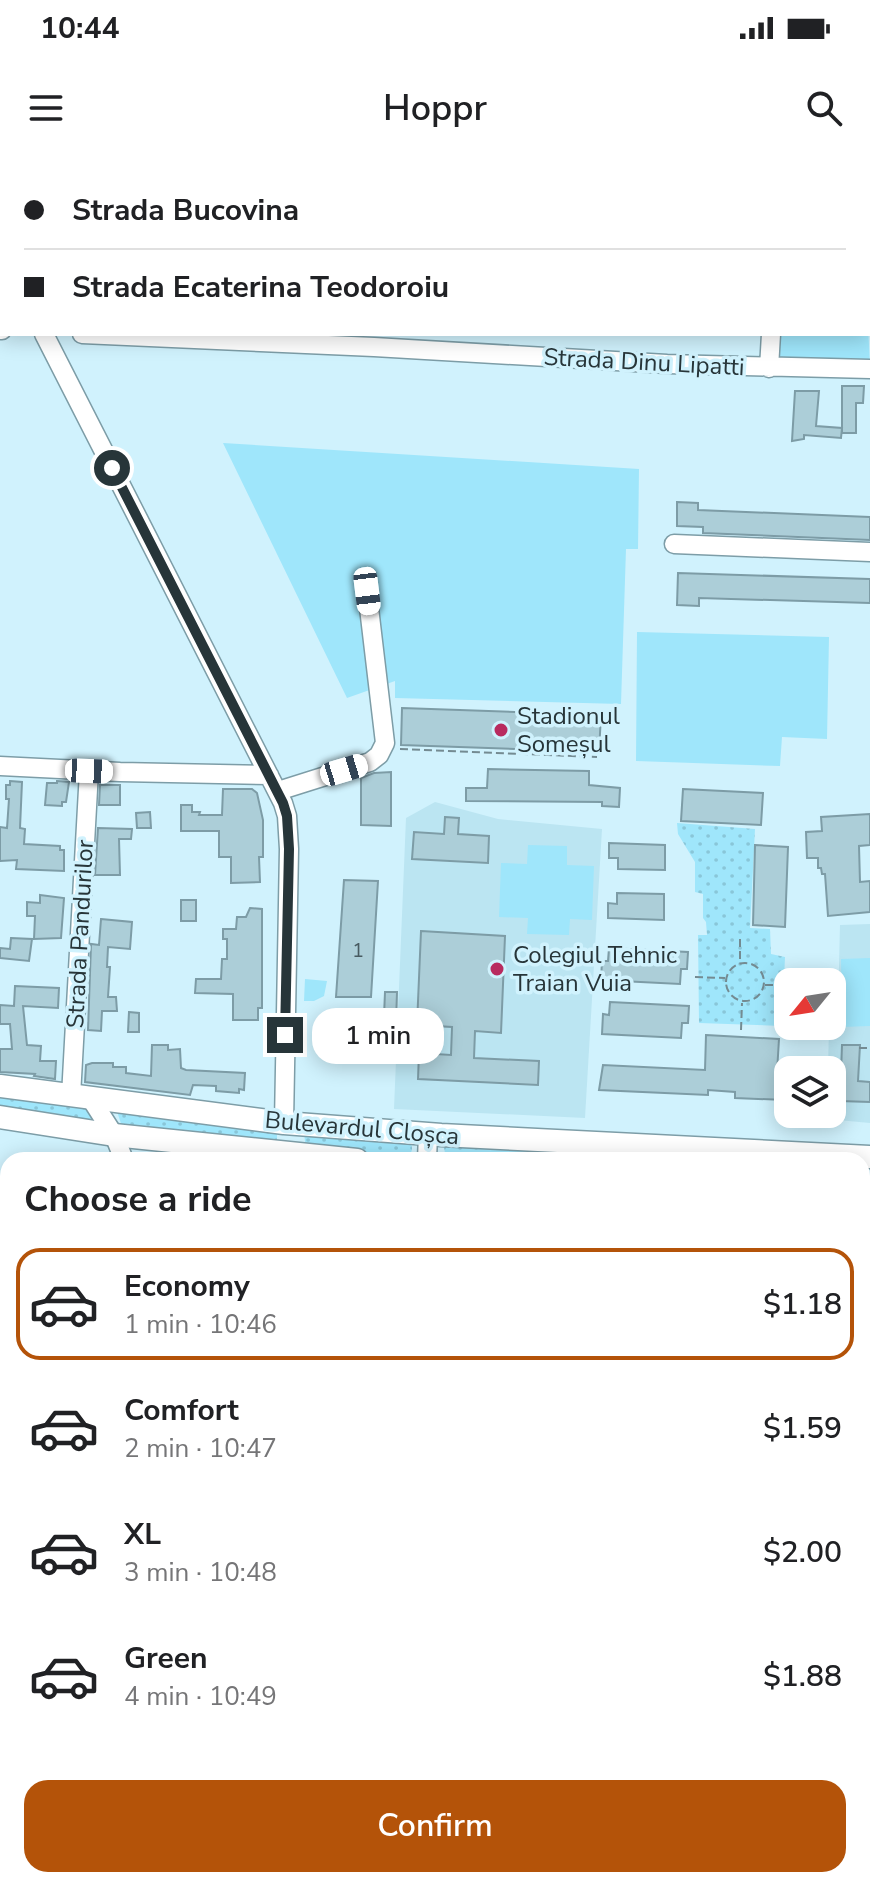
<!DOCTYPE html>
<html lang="en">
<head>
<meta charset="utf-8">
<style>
  body { margin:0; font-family:"Nunito Sans",sans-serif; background:#f2f2f2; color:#202124; height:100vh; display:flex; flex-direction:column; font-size:30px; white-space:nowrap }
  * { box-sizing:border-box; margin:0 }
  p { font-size:26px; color:#757577 }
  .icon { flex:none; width:44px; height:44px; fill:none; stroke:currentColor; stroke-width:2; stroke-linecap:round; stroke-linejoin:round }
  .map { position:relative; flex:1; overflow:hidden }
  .details { position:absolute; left:0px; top:992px; width:870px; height:736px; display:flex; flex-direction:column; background:#fff; border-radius:24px 24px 0 0; box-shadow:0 4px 20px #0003 }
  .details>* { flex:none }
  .hud { position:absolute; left:0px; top:0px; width:870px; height:176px; box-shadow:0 4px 20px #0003; display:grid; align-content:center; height:176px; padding:0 24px; background:#fff }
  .needle { width:52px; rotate:240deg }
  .buttons { position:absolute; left:774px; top:808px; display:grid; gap:16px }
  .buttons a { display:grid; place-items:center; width:72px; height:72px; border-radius:16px; background:#fff; box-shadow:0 4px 20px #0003; font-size:40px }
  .end { position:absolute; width:36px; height:36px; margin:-18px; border:10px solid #273539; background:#fff; box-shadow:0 0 0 4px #fff }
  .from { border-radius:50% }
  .bubble { position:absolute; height:56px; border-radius:24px; background:#fff; box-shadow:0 4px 20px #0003; font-size:26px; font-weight:600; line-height:56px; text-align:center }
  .car { position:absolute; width:24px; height:48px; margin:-24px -12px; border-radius:10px; box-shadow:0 0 6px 2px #0007; background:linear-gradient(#fff 24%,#345 0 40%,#fff 0 76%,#345 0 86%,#fff 0) }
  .hud b { display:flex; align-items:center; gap:28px; height:76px; font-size:30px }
  .hud b+b { border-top:2px solid #e0e0e0 }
  .hud i { width:20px; height:20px; background:#202124 }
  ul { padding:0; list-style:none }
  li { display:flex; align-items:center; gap:24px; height:112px; margin:0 16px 12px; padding:0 8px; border:4px solid transparent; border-radius:24px }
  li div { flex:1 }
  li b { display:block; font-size:30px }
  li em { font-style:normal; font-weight:600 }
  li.selected { border-color:#b45309 }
  li>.icon { width:72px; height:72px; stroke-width:1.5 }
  h2 { padding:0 24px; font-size:36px; line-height:96px }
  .button { display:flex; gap:16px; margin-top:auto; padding:16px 24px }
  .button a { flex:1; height:92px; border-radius:24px; background:#b45309; color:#fff; font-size:32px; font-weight:600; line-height:92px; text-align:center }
  .status { display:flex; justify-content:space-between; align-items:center; height:56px; padding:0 40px; background:#fff; direction:ltr }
  .status svg { height:22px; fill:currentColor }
  header { display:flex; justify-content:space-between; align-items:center; height:104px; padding:0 24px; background:#fff; font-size:36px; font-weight:600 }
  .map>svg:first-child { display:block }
  .built { fill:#bbe5f2 }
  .industrial { fill:url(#industrial-furrows) }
  .grass { fill:#9fe6fb }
  .park { fill:url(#park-dots) }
  .building { fill:#acced8; stroke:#7d9ca6; stroke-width:2 }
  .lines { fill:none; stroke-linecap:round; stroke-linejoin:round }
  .minor-casing { stroke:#7d9da7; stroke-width:21 }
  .major-casing { stroke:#7d9da7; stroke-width:25 }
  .path { stroke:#748b92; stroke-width:2; stroke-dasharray:8 4; stroke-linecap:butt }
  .minor { stroke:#fff; stroke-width:18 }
  .major { stroke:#fff; stroke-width:22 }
  .rail { stroke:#728990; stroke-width:4; stroke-dasharray:12 6; stroke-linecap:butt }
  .route { stroke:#273539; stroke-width:10 }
  .poi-dot { fill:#b82b5f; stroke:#d0f2fd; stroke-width:3 }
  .labels { text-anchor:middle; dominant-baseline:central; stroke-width:7; stroke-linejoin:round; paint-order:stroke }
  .number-label { font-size:20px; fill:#485b61 }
  .street-label { font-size:24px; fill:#273539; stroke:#d0f2fd }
  .poi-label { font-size:24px; fill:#273539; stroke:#d0f2fd; text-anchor:start }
</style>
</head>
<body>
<div class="status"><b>10:44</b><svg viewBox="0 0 49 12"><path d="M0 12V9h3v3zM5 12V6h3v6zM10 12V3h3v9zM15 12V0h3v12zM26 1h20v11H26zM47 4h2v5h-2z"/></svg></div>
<header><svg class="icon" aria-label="menu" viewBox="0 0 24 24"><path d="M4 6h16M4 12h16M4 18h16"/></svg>Hoppr<svg class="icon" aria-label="search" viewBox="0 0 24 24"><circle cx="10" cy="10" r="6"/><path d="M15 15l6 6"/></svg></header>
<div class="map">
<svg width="870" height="1728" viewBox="0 0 870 1728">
  <defs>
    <pattern id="industrial-furrows" width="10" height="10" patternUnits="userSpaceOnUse" patternTransform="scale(2)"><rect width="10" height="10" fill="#bbe5f2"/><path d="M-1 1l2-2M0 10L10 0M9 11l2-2" fill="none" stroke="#a1c5d0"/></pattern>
    <pattern id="park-dots" width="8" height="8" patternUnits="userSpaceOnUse" patternTransform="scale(2)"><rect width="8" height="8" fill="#9fe6fb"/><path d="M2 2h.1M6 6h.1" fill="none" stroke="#89c6d8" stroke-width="1.8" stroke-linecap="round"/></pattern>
  </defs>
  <rect width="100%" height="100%" fill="#d0f2fd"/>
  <path class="built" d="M435,642L498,659L602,669L585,958L394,949L406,658Z
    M870,764V963L827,959V954H832V910H828L829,866H832V850L838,846L840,765Z"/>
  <path class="industrial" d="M0,0H740L742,2H2Z"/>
  <path class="grass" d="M868,164L870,206L777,201L776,174H868Z
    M223,283L639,309L638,389H626L621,544L395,538V521L347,538Z
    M637,472L829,477L827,579L782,577L780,606L636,601Z
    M528,685L567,686V705L594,706L592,760L570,759L569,775L527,774L528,758L499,757L501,703L527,704Z
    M870,798V866L842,867L841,799Z
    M305,819L327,821L324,836L314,841H304Z
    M1,1253L6,1260L8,1259V1320L0,1325Z
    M2,1534L8,1545V1623L0,1611Z"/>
  <path class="park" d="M677,663L755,669L750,768L770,769L771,794L785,797L782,866L699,863L698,775H707L706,762L703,758V734L695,732V702L678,674Z
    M0,937L86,945L98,969L0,956Z
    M115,945L277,969V989L124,973Z
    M304,972L408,980C414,986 413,992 407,998L306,991Z
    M449,982L740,1000H453L445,993L444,988Z"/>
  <path class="building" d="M842,226H864L863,243H856V273H842Z
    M795,231H819L816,266L842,268L841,278L804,275V279L792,281Z
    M677,342L698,343V350L870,357V380L703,373V367L677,366Z
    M678,413L870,419V443L699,438V446L677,445Z
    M402,548L601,555L599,592L401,585Z
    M488,609L589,611V625L620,628L619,647L602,646V642L466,641V628H487Z
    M391,612V666L361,665V618L374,613Z
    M10,621L22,622L20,668L25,669L24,684L60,686V690H64V711L16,709L17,700L0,701V667L7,668L9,639H6V625H10Z
    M57,621L69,622L66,642H62V646L45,645L47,623H57Z
    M100,625H120V645H99Z
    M223,629H252L257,633L263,660V697H259L260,722L231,723V697H219V671H181V645H192V652H200L199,655H222Z
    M683,629L763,633L761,665L681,661Z
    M150,652L151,668H137L136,653Z
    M870,654V685L859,686L860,722L870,721V752L828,756L825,714H822L821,708H818V698H807L806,672L822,671L821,657Z
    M445,657L459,658L458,674L489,676L488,703L412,699L414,672L444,674Z
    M98,668L132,669L131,679H119L120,715H95Z
    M609,683L665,685V710L618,709V698H609Z
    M755,685L788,687L785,767L753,765Z
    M344,720L378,721L371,837H336Z
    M617,733L664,734V760L608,758V743L617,744Z
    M40,735L64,738L61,778L34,779L35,756H27V742L40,743Z
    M181,740H196V761H181Z
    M250,748L262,749V848H258V860H233V834L195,833L196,819H221L222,799H227V779H223V769H236L237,757H246Z
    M101,759L132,762L130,789L108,787L107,807H110L108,837H116L117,851H102L101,871L88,870L91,784L99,785Z
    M421,771L505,776L501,873L475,871L474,898L539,901L538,925L418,919L419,893L451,895L452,867L417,865Z
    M11,778L32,779L29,801L0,798V788L10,789Z
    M609,788L688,792L687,809H681L680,824L601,820L602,801H608Z
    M15,826L59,828L58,848L23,846L27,885L41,886L40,901H56L55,919L34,916L35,914L0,912V889H12L10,864H0V845L14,846Z
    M385,832H397L395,895L352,893L353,880L383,881Z
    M610,842L689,846L688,863H682L681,878L602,874L603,854L609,855Z
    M129,852L139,853V872H128Z
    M706,875L779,879L777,912H787L785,940L735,938V932L708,930V935L599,930L603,905L705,910Z
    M152,885H168V890L180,889L181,908L186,910L245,913L244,930L239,929V933L216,931V926L193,925L190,935L85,922L86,905L92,903H113V907H126V913L151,916Z
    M842,885H860L858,921L870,922V942L840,941Z"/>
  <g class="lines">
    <g class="minor-casing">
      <path id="minor" d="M765,0L766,2
        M868,154L870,155
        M0,170H2
        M44,174L283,643L287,656L289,689L284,963
        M82,174L374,187L667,204L870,209
        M769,208L771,174
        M674,384L870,392
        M0,606L120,612L269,615
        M278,631L370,602L379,595L385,583L367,431
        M71,936L89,611
        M91,939L114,975L124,1000
        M427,1000L428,974
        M0,1131C8,1149 7,1163 4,1181
        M0,1238H8
        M862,1264L870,1263
        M0,1403L8,1404
        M862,1490L870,1489
        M0,1686L8,1700
        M862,1697L870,1696
        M159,1720L163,1728
        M324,1720L325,1728
        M811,1720L813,1728
        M26,1728L38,1720
        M194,1728L213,1720
        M529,1728L619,1720"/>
    </g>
    <g class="major-casing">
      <path id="major" d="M0,926L284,963L441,975L870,997
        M0,957L114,975L357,1000
        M862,1032H870"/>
    </g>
    <path class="path" d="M868,25L870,24
      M400,589L597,597
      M740,779V802
      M726 822a19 19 0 1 1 38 0a19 19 0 1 1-38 0Z
      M695,817L725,818
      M765,825H788
      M741,870L742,843
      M859,888H870
      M0,1275L5,1254"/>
    <use href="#minor" class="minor"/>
    <use href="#major" class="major"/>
    <path class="rail" d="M0,42H2
      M868,94H870
      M0,113H2
      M868,114H870
      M868,139H870"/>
  </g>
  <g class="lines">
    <path class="route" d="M112,308L283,643L287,656L289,689L285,875"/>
  </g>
  <g class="poi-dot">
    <circle cx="501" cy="570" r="8"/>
    <circle cx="497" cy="809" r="8"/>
  </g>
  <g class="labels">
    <g class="number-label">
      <text x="358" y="790">1</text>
    </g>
    <g class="street-label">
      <text transform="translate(644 202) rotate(3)">Strada Dinu Lipatti</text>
      <text transform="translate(80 774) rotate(-87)">Strada Pandurilor</text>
      <text transform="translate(362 968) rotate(5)">Bulevardul Cloșca</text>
    </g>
    <g class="poi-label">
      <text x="517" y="556">Stadionul<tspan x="517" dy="28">Someșul</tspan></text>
      <text x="513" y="795">Colegiul Tehnic<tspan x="513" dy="28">Traian Vuia</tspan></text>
    </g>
  </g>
</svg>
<div class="buttons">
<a><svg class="needle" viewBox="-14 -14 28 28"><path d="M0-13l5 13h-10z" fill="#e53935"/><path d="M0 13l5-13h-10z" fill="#757577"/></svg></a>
<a><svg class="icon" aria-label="layers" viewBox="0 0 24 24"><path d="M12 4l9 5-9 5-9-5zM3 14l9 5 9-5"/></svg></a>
</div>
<i class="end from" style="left:112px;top:308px"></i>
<i class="end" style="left:285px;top:875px"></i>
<div class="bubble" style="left:312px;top:848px;width:132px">1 min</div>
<i class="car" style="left:367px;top:431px;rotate:173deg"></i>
<i class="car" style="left:344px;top:610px;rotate:73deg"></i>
<i class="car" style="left:89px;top:611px;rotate:92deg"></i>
<div class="hud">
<b><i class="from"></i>Strada Bucovina</b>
<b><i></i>Strada Ecaterina Teodoroiu</b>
</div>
<section class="details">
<h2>Choose a ride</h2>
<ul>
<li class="selected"><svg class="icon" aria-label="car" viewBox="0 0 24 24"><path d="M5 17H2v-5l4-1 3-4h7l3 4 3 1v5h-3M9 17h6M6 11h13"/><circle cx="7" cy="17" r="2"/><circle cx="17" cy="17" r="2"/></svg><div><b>Economy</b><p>1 min · 10:46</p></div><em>$1.18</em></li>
<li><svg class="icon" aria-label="car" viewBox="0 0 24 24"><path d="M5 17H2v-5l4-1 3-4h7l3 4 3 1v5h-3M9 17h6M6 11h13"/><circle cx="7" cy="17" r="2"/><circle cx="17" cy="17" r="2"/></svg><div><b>Comfort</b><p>2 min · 10:47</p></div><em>$1.59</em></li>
<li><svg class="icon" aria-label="car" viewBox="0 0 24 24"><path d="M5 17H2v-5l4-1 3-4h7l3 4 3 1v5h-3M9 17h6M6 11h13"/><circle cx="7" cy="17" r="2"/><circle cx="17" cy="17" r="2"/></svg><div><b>XL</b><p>3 min · 10:48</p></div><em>$2.00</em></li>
<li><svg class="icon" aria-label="car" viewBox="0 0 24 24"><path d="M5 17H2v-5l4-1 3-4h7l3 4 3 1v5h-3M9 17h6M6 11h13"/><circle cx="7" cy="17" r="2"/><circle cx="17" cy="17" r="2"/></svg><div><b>Green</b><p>4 min · 10:49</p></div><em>$1.88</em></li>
</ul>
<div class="button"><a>Confirm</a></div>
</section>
</div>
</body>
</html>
